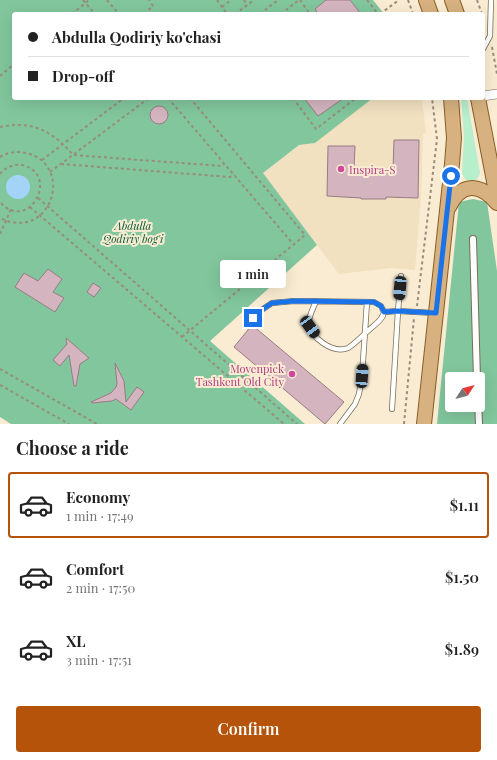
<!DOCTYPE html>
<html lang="en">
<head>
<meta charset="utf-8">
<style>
  body { margin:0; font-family:"Playfair Display",serif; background:#f6f6f6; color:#222; height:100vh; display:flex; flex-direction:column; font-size:15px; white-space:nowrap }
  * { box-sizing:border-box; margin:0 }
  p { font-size:13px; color:#767676 }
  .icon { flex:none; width:22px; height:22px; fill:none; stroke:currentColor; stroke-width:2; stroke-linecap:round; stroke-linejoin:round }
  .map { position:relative; height:424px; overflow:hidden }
  .drawer { display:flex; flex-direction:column; background:#fff; flex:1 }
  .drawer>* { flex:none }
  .hud { position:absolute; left:12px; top:12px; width:473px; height:88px; border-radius:4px; box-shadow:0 4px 16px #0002; display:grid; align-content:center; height:88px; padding:0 16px; background:#fff }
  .needle { width:26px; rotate:54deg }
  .fabs { position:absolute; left:445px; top:372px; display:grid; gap:8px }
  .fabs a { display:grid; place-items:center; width:40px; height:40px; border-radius:4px; background:#fff; box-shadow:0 4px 16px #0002; font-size:20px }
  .end { position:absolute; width:18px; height:18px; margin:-9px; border:5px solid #1a73e8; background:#fff; box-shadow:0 0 0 2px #fff }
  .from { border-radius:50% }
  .bubble { position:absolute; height:28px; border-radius:4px; background:#fff; box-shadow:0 4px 16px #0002; font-size:13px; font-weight:600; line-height:28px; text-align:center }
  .car { position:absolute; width:12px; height:24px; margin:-12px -6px; border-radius:5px; box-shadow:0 0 3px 1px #0007; background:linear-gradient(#222 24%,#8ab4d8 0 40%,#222 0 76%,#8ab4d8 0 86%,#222 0) }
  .hud b { display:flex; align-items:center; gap:14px; height:38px; font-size:15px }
  .hud b+b { border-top:1px solid #e0e0e0 }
  .hud i { width:10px; height:10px; background:#222 }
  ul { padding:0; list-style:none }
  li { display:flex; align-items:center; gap:12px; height:66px; margin:0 8px 6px; padding:0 8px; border:2px solid transparent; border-radius:4px }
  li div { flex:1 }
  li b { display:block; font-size:15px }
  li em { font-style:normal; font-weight:600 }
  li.selected { border-color:#b45309 }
  li>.icon { width:36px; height:36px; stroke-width:1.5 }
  h2 { padding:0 16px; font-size:18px; line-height:48px }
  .action { display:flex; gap:8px; margin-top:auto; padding:8px 16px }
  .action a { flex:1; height:46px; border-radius:4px; background:#b45309; color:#fff; font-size:16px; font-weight:600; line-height:46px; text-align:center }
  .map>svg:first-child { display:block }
  .built { fill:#f1e1c1 }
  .green { fill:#b7eecc }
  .forest { fill:#82c69d; fill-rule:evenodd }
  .water { fill:#a3d4f8 }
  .building { fill:#d4b5bf; stroke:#987b84 }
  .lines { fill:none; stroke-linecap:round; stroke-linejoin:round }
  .service-casing { stroke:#796d56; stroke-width:6 }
  .pedestrian-casing { stroke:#796d56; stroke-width:8 }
  .minor-casing { stroke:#796d56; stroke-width:10 }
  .primary-casing { stroke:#885d25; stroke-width:16 }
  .path { stroke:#968d7b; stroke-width:2; stroke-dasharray:3 3; stroke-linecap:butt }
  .service { stroke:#fff; stroke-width:4.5 }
  .pedestrian { stroke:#fff; stroke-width:6 }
  .minor { stroke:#fff; stroke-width:9 }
  .primary { stroke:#d7b280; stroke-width:14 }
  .route { stroke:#1a73e8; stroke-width:5 }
  .hotel-dot { fill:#d1479c; stroke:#f9ecd2; stroke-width:1.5 }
  .labels { text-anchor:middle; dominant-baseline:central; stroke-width:4; stroke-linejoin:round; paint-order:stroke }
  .hotel-label { font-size:11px; fill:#b23c85; stroke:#f9ecd2; text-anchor:start }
  .park-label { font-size:11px; font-style:italic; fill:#065c37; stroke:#f9ecd2 }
</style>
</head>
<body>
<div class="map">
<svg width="497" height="424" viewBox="0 0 497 424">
  <rect width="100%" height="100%" fill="#f9ecd2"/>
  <path class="built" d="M373,98H422L426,133L423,134L421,197L415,270L390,268L339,274L263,173L299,145L315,143Z"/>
  <path class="green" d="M461,98H467L480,173L477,179L472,182L466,180L462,174L464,136Z"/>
  <path class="forest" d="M0,0H373L384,14H14V98H373L315,143L299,145L263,173L317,245L210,341L305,424H11L0,417Z
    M473,199L487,202L497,271V424H437L459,202ZM452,379H478V405H452Z"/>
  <path class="water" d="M6 187a12 12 0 1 1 24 0a12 12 0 1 1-24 0Z"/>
  <path class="building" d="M326,0H350L361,14H318L315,9Z
    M304,98H344L318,116Z
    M150 115a9 9 0 1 1 18 0a9 9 0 1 1-18 0Z
    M394,140H419L418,198L386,197V199H361V198L327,196L328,146H355L354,169L393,170Z
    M48,269L62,279L53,292L64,298L55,312L15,287L24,273L38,281Z
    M93,283L101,288L94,297L87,292Z
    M252,325L344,402L325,424L234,347Z
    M66,338L89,358L80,364L76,386H74L69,355L60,366L53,360L67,344Z
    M115,363L124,381L126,402L137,387L144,392L131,410L116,399L112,401L92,403L91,402L111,393L116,387L117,384Z"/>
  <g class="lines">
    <g class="service-casing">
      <path id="service" d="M483,49L490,36L491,0
        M316,301C314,307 309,315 309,322C310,338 333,354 348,348C355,344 363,335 369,330C375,324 383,320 384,312
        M253,318L263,309L272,303L294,301L374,302L381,306L384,312L398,311L401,276
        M392,409L398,311L434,313
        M340,424L355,404L359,394L362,376L367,302"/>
    </g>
    <g class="pedestrian-casing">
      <path id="pedestrian" d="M473,239L477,379
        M478,399L479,424"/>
    </g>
    <g class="minor-casing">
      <path id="minor" d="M483,96L497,94"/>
    </g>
    <g class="primary-casing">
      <path id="primary" d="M426,0L431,14
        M452,0L457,14
        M478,98L497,197
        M449,207C461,182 480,183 497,203
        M424,424L452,164L454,138L451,98"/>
    </g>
    <path class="path" d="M83,0L95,14
      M107,0L119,14
      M217,0L227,14
      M244,0L247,5
      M300,0L310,14
      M367,0L378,14
      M408,0L413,14
      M477,0L482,14
      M222,7L231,0
      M72,14L89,0
      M144,14L153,6L149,0
      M235,14L254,0
      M260,14L278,0
      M281,14L299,0
      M380,14L399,0
      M492,47L497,74
      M0,76L14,64
      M168,98L294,245
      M293,98L316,129L356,98
      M0,127C31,120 53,131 73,155L222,166L224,164
      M0,157C8,152 17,151 26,153C75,164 52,243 0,218
      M42,160L124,98
      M61,164L230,177L234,174
      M50,172L149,98
      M0,174C5,167 14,164 22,165C61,174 29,234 0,202
      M38,198L297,424
      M30,207L284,424
      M0,234L11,209
      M417,306L437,139L432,98
      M182,337L305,235L190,98
      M0,369L97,424
      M0,385L69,424
      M404,424L414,318"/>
    <use href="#service" class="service"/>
    <use href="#pedestrian" class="pedestrian"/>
    <use href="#minor" class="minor"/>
    <use href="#primary" class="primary"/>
  </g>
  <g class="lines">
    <path class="route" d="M253,318L263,309L272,303L294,301L374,302L381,306L384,312L398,311L436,313L451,176"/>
  </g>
  <g class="hotel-dot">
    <circle cx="341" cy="169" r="4"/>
    <circle cx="292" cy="374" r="4"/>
  </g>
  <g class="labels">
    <g class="hotel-label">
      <text x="349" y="169">Inspira-S</text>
      <text x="284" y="368" text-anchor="end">Movenpick<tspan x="284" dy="13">Tashkent Old City</tspan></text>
    </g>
    <g class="park-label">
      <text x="133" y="225">Abdulla<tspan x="133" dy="13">Qodiriy bog'i</tspan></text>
    </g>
  </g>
</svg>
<div class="fabs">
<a><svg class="needle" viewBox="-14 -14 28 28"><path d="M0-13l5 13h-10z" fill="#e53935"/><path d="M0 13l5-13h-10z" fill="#767676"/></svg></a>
</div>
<i class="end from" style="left:451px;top:176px"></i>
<i class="end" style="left:253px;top:318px"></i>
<div class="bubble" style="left:220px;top:260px;width:66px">1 min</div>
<i class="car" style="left:400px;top:288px;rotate:185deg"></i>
<i class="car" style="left:310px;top:327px;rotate:144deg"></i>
<i class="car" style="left:362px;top:376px;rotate:4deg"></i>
<div class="hud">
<b><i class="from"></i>Abdulla Qodiriy ko'chasi</b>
<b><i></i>Drop-off</b>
</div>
</div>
<section class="drawer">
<h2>Choose a ride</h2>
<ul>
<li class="selected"><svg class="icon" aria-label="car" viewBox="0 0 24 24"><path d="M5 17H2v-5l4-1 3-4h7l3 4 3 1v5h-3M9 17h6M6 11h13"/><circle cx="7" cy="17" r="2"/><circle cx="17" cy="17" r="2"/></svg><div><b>Economy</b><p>1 min · 17:49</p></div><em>$1.11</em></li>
<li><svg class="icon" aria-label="car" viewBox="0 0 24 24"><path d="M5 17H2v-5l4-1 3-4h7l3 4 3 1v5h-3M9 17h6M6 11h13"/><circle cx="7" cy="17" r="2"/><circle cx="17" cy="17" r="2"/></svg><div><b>Comfort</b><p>2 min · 17:50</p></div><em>$1.50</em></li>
<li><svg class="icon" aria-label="car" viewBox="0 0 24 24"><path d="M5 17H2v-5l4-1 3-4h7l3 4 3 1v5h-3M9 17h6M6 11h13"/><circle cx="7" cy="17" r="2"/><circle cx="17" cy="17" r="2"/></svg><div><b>XL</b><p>3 min · 17:51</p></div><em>$1.89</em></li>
</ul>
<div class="action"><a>Confirm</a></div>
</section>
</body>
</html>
